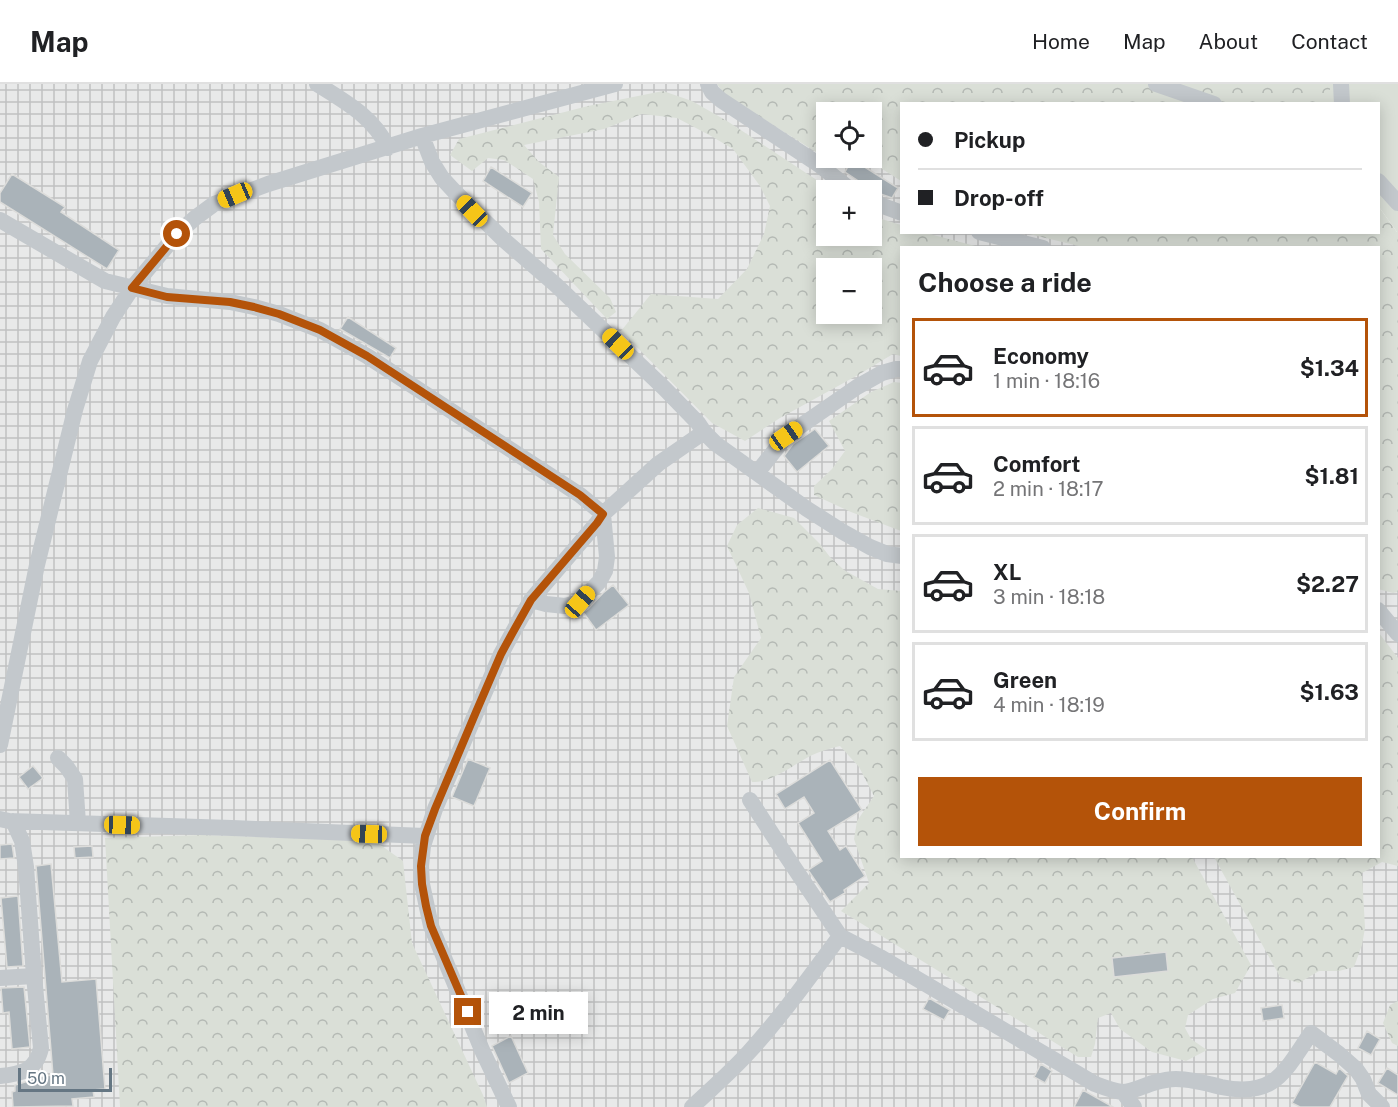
<!DOCTYPE html>
<html lang="en">
<head>
<meta charset="utf-8">
<style>
  body { margin:0; font-family:"Public Sans",sans-serif; background:#f6f6f6; color:#202124; height:100vh; display:flex; flex-direction:column; font-size:22px; white-space:nowrap }
  * { box-sizing:border-box; margin:0 }
  p { font-size:20px; color:#757577 }
  .icon { flex:none; width:33px; height:33px; fill:none; stroke:currentColor; stroke-width:2; stroke-linecap:round; stroke-linejoin:round }
  .map { position:relative; flex:1; overflow:hidden }
  .details { position:absolute; left:900px; top:162px; width:480px; height:612px; display:flex; flex-direction:column; background:#fff; border-radius:0px; box-shadow:0 3px 15px #0003 }
  .details>* { flex:none }
  .banner { position:absolute; left:900px; top:18px; width:480px; height:132px; border-radius:0px; box-shadow:0 3px 15px #0003; display:grid; align-content:center; height:132px; padding:0 18px; background:#fff }
  .fabs { position:absolute; left:816px; top:18px; display:grid; gap:12px }
  .fabs a { display:grid; place-items:center; width:66px; height:66px; border-radius:0px; background:#fff; box-shadow:0 3px 15px #0003; font-size:30px }
  .scale { position:absolute; left:18px; bottom:15px; width:94px; box-sizing:border-box; padding-left:6px; border:3px solid #657683; border-top:0; font-size:16px; line-height:21px; white-space:nowrap; color:#657683; -webkit-text-stroke:4px #fff; paint-order:stroke }
  .end { position:absolute; width:27px; height:27px; margin:-14px; border:8px solid #b45309; background:#fff; box-shadow:0 0 0 3px #fff }
  .from { border-radius:50% }
  .bubble { position:absolute; height:42px; border-radius:0px; background:#fff; box-shadow:0 3px 15px #0003; font-size:20px; font-weight:700; line-height:42px; text-align:center }
  .car { position:absolute; width:18px; height:36px; margin:-18px -9px; border-radius:8px; box-shadow:0 0 4px 2px #0007; background:linear-gradient(#f5c518 24%,#345 0 40%,#f5c518 0 76%,#345 0 86%,#f5c518 0) }
  .banner b { display:flex; align-items:center; gap:21px; height:57px; font-size:22px }
  .banner b+b { border-top:2px solid #e0e0e0 }
  .banner i { width:15px; height:15px; background:#202124 }
  ul { padding:0; list-style:none }
  li { display:flex; align-items:center; gap:18px; height:99px; margin:0 12px 9px; padding:0 6px; border:3px solid #e0e0e0; border-radius:0px }
  li div { flex:1 }
  li b { display:block; font-size:22px }
  li em { font-style:normal; font-weight:700 }
  li.active { border-color:#b45309 }
  li>.icon { width:54px; height:54px; stroke-width:1.5 }
  h2 { padding:0 18px; font-size:27px; line-height:72px }
  .primary-button { display:flex; gap:12px; margin-top:auto; padding:12px 18px }
  .primary-button a { flex:1; height:69px; border-radius:0px; background:#b45309; color:#fff; font-size:24px; font-weight:700; line-height:69px; text-align:center }
  header { display:flex; align-items:center; gap:36px; box-sizing:border-box; height:84px; padding:0 30px; background:#fff; border-bottom:2px solid #e0e0e0 }
  header strong { font-size:28px }
  nav { display:flex; gap:33px; margin-inline-start:auto; font-size:21px }
  .map>svg:first-child { display:block }
  .industrial { fill:url(#industrial-grid); fill-rule:evenodd }
  .grass { fill:#dadfd7 }
  .forest { fill:url(#forest-crowns); fill-rule:evenodd }
  .building { fill:#aab3b9; stroke:#dcdcda; stroke-width:1.5 }
  .lines { fill:none; stroke-linecap:round; stroke-linejoin:round }
  .minor { stroke:#c3c8cc; stroke-width:16 }
  .route { stroke:#b45309; stroke-width:8 }
</style>
</head>
<body>
<header>
<strong>Map</strong>
<nav><a>Home</a><a>Map</a><a>About</a><a>Contact</a></nav>
</header>
<div class="map">
<svg width="1398" height="1023" viewBox="0 0 1398 1023">
  <defs>
    <pattern id="industrial-grid" width="8" height="8" patternUnits="userSpaceOnUse" patternTransform="scale(1.5)"><rect width="8" height="8" fill="#e8e9e9"/><path d="M0 4h8M4 0v8" fill="none" stroke="#c0c1c2"/></pattern>
    <pattern id="forest-crowns" width="20" height="18" patternUnits="userSpaceOnUse" patternTransform="scale(1.5)"><rect width="20" height="18" fill="#dadfd7"/><path d="M2 6a3 3 0 1 1 6 0M12 15a3 3 0 1 1 6 0" fill="none" stroke="#b4b9b4"/></pattern>
  </defs>
  <rect width="100%" height="100%" fill="#fafaf8"/>
  <path class="industrial" d="M0,0H1042L902,20V148L1136,149L1148,163L902,164V772H1378L1379,451L1398,475V1023H0ZM826,28H872V74H826ZM826,106H872V152H826ZM826,184H872V230H826Z"/>
  <path class="grass" d="M1330,0H1398V148H1397L1379,123L1378,20H1330Z"/>
  <path class="forest" d="M717,0H1330V19L902,20L901,97L865,74H872V28H826V74H843L835,80L724,10Z
    M663,7L692,17L727,37L832,106H826V152H872V132L901,141L902,148L926,149L979,163L902,164L901,272L893,270L858,291L780,334L745,357L712,339L621,247L651,210L718,215L747,185L764,150L770,122L760,102L733,65L711,52L677,34L642,30L604,45L524,61L539,78L559,93L553,151L565,170L610,214L616,228L607,235L541,165L539,118L533,95L504,76L488,74L472,87L450,71L459,55L588,22ZM872,184V230H826V184Z
    M1379,123L1397,148H1398V508L1393,509L1378,505V164L1083,163L1025,149L1378,148Z
    M894,298L902,299L901,447L851,428L814,411V402L832,385L845,367L829,337L871,308Z
    M758,424L794,434L820,460L830,473L844,486L878,505L901,507L902,772L1192,773L1251,881L1235,909L1213,915L1188,931L1185,944L1191,955L1207,966L1186,977L1152,968L1120,945L1111,929L1098,934L1095,960L1091,973H1078L841,827L869,799L854,755L857,737L874,712L859,683L840,662C832,664 824,666 817,669C795,678 776,698 752,698L727,642L734,593L761,554L749,509L727,462L737,441Z
    M1379,549L1398,574V782L1382,778L1362,789L1365,844L1362,861L1354,883L1339,887H1319L1299,899L1280,893L1214,773L1378,772Z
    M202,751L375,757L403,777L412,859L483,1011L487,1023H120L105,754Z
    M1398,917V962L1392,959L1383,939L1390,921Z"/>
  <path class="building" d="M852,75L898,104L892,114L875,108L845,88Z
    M491,83L532,109L523,123L483,97Z
    M12,90L65,123L61,128L119,166L107,185L0,118V109Z
    M348,233L396,264L390,274L340,245Z
    M815,345L829,362L797,388L784,372L793,360Z
    M613,501L629,521L596,546L583,528L588,525L603,509Z
    M468,675L490,684L474,722L452,713Z
    M830,676L862,726L828,747L840,766L846,762L865,792L844,806L845,809L830,818L808,786L822,777L798,739L814,729L804,713L785,725L776,710Z
    M33,682L43,694L28,705L19,693Z
    M12,760L14,774L0,775V761Z
    M92,762L93,773L75,774L74,763Z
    M51,780L62,898L96,895L105,1005L93,1006L94,1013L72,1015L73,1022L13,1023L12,1008L15,1007V1001L25,998L35,993L53,991L36,782Z
    M18,812L23,882L7,883L1,814Z
    M1166,868L1168,887L1114,893L1112,874Z
    M24,903L30,963L12,965L9,928L3,929L1,904Z
    M929,914L950,926L944,936L923,925Z
    M1282,921L1284,934L1263,937L1261,924Z
    M1367,947L1380,955L1371,971L1358,964Z
    M511,952L528,989L509,999L492,962Z
    M1315,978L1336,990L1339,984L1348,992L1330,1023H1300L1292,1019Z
    M1041,980L1052,987L1045,999L1034,993Z
    M1387,984L1398,991V1011L1378,999Z
    M1083,1006L1113,1023H1074Z"/>
  <g class="lines">
    <path class="minor" d="M317,0C344,17 374,33 388,64
      M708,0L712,8L721,16L818,80L851,106
      M1156,0L1214,20
      M1341,0L1342,20
      M422,52L432,78L442,94L454,107L504,156L556,201L664,304L698,339L704,348L716,360L807,425L843,448L870,463L887,470L902,472
      M1378,97L1398,119
      M872,118L902,129
      M0,136L105,197L167,212L230,218L254,223L279,230L320,246L367,272L580,411L603,430L607,473L605,487L599,498L580,518L565,522L546,520L531,516
      M979,148L1043,164
      M757,389L786,352L857,303L882,289L896,285H902
      M1378,526L1398,550
      M0,661L37,481L75,326L90,277L113,233L132,204L177,150L195,134L214,120L268,100L422,52L615,0
      M58,674L66,682L75,695L78,739
      M750,716L787,773L840,852L880,873L1095,1000C1103,1003 1113,1007 1122,1008C1132,1008 1143,1002 1153,999C1160,997 1168,995 1176,995C1191,995 1206,999 1221,1003C1275,1014 1284,988 1311,949L1339,970L1356,985L1363,995L1369,1010L1382,1023
      M0,735L9,737L232,744L425,752
      M0,894L34,892
      M0,992C21,990 36,987 41,964L34,892L26,783L22,757L13,737
      M1123,1008L1134,1023
      M509,1023L482,966L431,842L422,800L421,782L423,762L435,725L501,570L513,548L531,516L597,439L603,430L658,380L704,348
      M692,1023C711,1005 731,988 749,968C782,932 811,891 840,852"/>
  </g>
  <g class="lines">
    <path class="route" d="M177,150L132,204L167,213L230,218L254,223L279,230L320,246L367,272L580,411L603,430L597,439L531,516L513,548L501,570L476,628L435,725L425,752L421,782L422,800L426,822L431,842L468,928"/>
  </g>
</svg>
<div class="fabs">
<a><svg class="icon" aria-label="locate" viewBox="0 0 24 24"><circle cx="12" cy="12" r="6"/><path d="M12 2v4M12 18v4M2 12h4M18 12h4"/></svg></a>
<a>+</a>
<a>−</a>
</div>
<div class="scale">50 m</div>
<i class="end from" style="left:177px;top:150px"></i>
<i class="end" style="left:468px;top:928px"></i>
<div class="bubble" style="left:489px;top:908px;width:99px">2 min</div>
<i class="car" style="left:235px;top:111px;rotate:247deg"></i>
<i class="car" style="left:472px;top:127px;rotate:316deg"></i>
<i class="car" style="left:618px;top:260px;rotate:314deg"></i>
<i class="car" style="left:786px;top:352px;rotate:55deg"></i>
<i class="car" style="left:580px;top:518px;rotate:41deg"></i>
<i class="car" style="left:122px;top:741px;rotate:92deg"></i>
<i class="car" style="left:369px;top:750px;rotate:272deg"></i>
<div class="banner">
<b><i class="from"></i>Pickup</b>
<b><i></i>Drop-off</b>
</div>
<section class="details">
<h2>Choose a ride</h2>
<ul>
<li class="active"><svg class="icon" aria-label="car" viewBox="0 0 24 24"><path d="M5 17H2v-5l4-1 3-4h7l3 4 3 1v5h-3M9 17h6M6 11h13"/><circle cx="7" cy="17" r="2"/><circle cx="17" cy="17" r="2"/></svg><div><b>Economy</b><p>1 min · 18:16</p></div><em>$1.34</em></li>
<li><svg class="icon" aria-label="car" viewBox="0 0 24 24"><path d="M5 17H2v-5l4-1 3-4h7l3 4 3 1v5h-3M9 17h6M6 11h13"/><circle cx="7" cy="17" r="2"/><circle cx="17" cy="17" r="2"/></svg><div><b>Comfort</b><p>2 min · 18:17</p></div><em>$1.81</em></li>
<li><svg class="icon" aria-label="car" viewBox="0 0 24 24"><path d="M5 17H2v-5l4-1 3-4h7l3 4 3 1v5h-3M9 17h6M6 11h13"/><circle cx="7" cy="17" r="2"/><circle cx="17" cy="17" r="2"/></svg><div><b>XL</b><p>3 min · 18:18</p></div><em>$2.27</em></li>
<li><svg class="icon" aria-label="car" viewBox="0 0 24 24"><path d="M5 17H2v-5l4-1 3-4h7l3 4 3 1v5h-3M9 17h6M6 11h13"/><circle cx="7" cy="17" r="2"/><circle cx="17" cy="17" r="2"/></svg><div><b>Green</b><p>4 min · 18:19</p></div><em>$1.63</em></li>
</ul>
<div class="primary-button"><a>Confirm</a></div>
</section>
</div>
</body>
</html>
